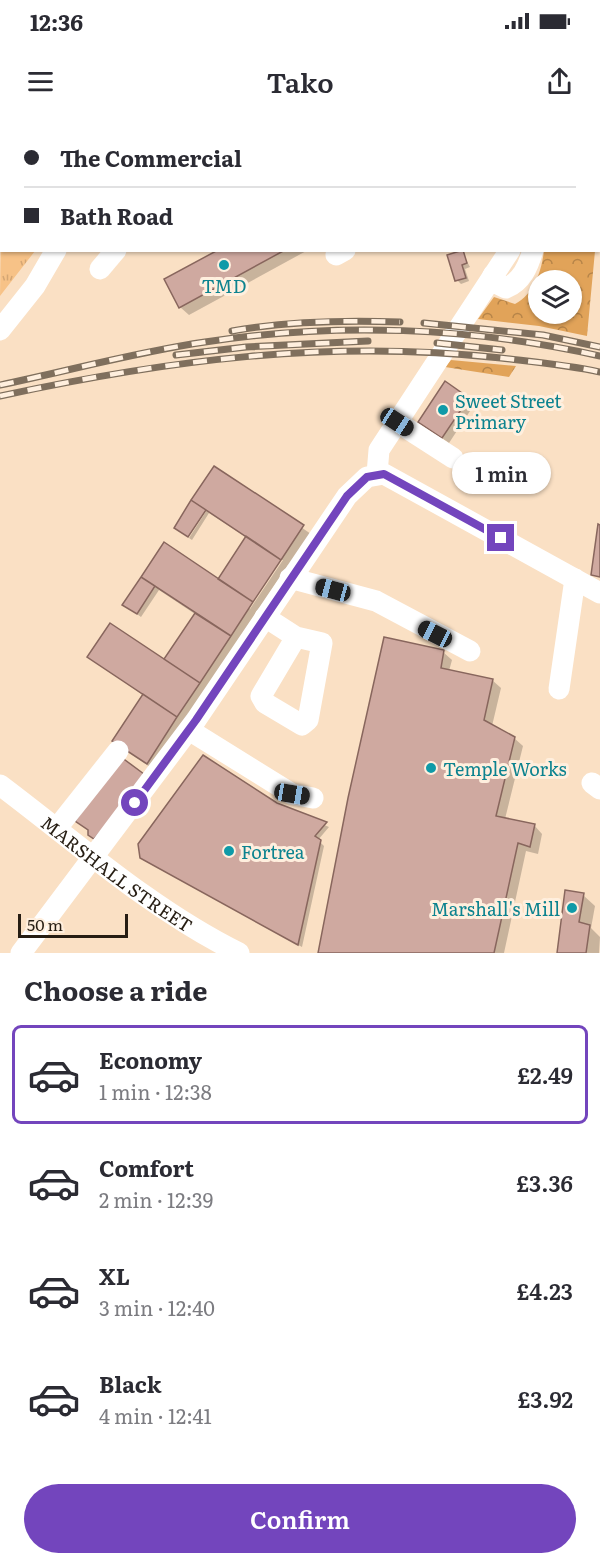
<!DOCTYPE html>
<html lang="en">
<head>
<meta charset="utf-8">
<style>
  body { margin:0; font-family:Literata,serif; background:#f2f2f3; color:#2b2b33; height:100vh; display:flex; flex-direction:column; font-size:22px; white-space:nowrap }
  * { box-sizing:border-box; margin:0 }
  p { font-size:20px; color:#7c7c81 }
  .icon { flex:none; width:33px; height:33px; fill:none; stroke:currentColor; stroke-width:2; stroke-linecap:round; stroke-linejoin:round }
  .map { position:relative; height:833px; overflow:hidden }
  .sheet { display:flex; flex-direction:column; background:#fff; flex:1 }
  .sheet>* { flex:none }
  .banner { position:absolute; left:0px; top:0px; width:600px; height:132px; box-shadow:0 2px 4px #0004; display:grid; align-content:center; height:132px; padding:0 24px; background:#fff }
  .fabs { position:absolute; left:528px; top:150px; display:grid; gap:12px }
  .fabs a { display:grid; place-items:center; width:54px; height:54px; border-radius:50%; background:#fff; box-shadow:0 2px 4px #0004; font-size:30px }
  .scale { position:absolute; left:18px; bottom:15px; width:110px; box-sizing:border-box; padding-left:6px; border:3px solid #261d13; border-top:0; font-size:16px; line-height:21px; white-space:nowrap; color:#261d13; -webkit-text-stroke:4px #ffefde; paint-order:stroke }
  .end { position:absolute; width:27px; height:27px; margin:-14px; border:8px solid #7345bd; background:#fff; box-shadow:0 0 0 3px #fff }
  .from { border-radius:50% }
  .bubble { position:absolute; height:42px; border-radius:21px; background:#fff; box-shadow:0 2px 4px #0004; font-size:20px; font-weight:600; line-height:42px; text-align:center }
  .car { position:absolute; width:18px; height:36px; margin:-18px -9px; border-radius:8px; box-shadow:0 0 4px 2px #0007; background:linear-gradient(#222 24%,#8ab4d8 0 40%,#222 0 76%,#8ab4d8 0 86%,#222 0) }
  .banner b { display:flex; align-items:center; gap:21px; height:57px; font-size:22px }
  .banner b+b { border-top:2px solid #e1e1e2 }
  .banner i { width:15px; height:15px; background:#2b2b33 }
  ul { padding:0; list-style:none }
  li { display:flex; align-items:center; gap:18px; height:99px; margin:0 12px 9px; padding:0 12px; border:3px solid transparent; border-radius:9px }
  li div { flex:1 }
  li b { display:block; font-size:22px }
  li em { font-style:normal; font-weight:600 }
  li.active { border-color:#7345bd }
  li>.icon { width:54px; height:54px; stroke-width:1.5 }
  h2 { padding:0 24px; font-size:27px; line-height:72px }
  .action { display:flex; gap:12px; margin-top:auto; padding:12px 24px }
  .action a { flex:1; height:69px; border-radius:36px; background:#7345bd; color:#fff; font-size:24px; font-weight:600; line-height:69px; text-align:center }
  .status { display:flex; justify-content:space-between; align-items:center; height:42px; padding:0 30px; background:#fff; direction:ltr }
  .status svg { height:16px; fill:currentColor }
  header { display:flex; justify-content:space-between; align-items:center; height:78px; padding:0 24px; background:#fff; font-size:27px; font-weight:600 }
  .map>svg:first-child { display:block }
  .grass { fill:url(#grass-tufts) }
  .forest { fill:url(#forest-crowns); fill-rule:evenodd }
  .shadow { fill:#0003; fill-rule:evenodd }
  .building { fill:#cfa9a0; stroke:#88665d; stroke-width:1.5 }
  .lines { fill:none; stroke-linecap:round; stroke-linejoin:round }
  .minor { stroke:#fff; stroke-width:21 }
  .rail-casing { stroke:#7f6f5d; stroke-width:7 }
  .rail { stroke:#ffefde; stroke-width:4.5; stroke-dasharray:14; stroke-linecap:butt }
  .route { stroke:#7345bd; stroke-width:8 }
  .culture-dot { fill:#0f9aa8; stroke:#ffefde; stroke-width:2 }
  .labels { text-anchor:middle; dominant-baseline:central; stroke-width:6; stroke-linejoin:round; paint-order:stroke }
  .culture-label { font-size:18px; fill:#0d838f; stroke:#ffefde; text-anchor:start }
  .street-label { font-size:18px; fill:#261d13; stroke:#ffefde }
</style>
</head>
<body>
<div class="status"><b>12:36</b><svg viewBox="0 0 49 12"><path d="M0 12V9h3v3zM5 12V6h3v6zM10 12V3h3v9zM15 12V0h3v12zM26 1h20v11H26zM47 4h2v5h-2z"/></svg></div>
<header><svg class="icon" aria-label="menu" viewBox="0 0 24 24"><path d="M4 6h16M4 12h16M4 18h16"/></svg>Tako<svg class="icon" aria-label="share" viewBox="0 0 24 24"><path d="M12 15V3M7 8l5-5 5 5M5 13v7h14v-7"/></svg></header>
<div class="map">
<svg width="600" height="833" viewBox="0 0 600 833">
  <defs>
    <pattern id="grass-tufts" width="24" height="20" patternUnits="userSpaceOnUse" patternTransform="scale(1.5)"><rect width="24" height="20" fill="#f7c287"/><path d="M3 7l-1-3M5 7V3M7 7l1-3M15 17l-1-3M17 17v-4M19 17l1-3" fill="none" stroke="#d4a674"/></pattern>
    <pattern id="forest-crowns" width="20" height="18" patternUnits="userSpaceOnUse" patternTransform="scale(1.5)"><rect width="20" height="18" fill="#e1a359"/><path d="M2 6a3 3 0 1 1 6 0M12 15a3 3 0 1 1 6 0" fill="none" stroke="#b68448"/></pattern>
  </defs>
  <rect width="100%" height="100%" fill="#fae0c4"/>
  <path class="grass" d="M0,0H120L2,2L1,20Z
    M1,109L2,130L35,131L0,176Z"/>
  <path class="forest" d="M544,131H595L587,216L539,206L478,199L494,177L515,184C535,173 541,152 544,131ZM572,160V194H538V160Z
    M451,240L516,246L509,257L445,247Z"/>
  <path class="shadow" d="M600,20V64L598,63Z
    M222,130H308L189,195L180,187Z
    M462,132L470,147L465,149L469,161L461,164L457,160Z
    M445,264L474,285L449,323L419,302Z
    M215,348L311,414L290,447L288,445L153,649L120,627L144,576L89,537L170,544L195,494L159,470L141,497L124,485L164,424L219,461L247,418L209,393L192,420L189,418L207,390H203L187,416L176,408ZM279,440H283L250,489L248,487Z
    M443,532L452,540L449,551L492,560L501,568L492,606L514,618L523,626L505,699L534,705L542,714L538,734L526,731L504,833H320Z
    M276,684L329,707L318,720L324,726L302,827L141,737Z
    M583,775L595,786L591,808L600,817L599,833H558Z"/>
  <path class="building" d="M600,17V64L598,63Z
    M218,130H285L179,188L164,159Z
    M463,130L467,143L462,145L466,158L455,161L447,135Z
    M445,261L469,278L442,318L418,302Z
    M214,346L304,405L281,440L191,380Z
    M191,380L206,390L188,417L174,408Z
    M598,404L600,405V457L591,455Z
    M246,416L281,440L253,482L218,459Z
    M164,422L253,482L231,516L141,457Z
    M141,457L155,466L137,494L122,485Z
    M195,493L231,516L200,563L164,539Z
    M110,503L200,563L177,597L87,537Z
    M384,517L444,530L441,548L493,559L484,600L515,617L496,696L535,704L530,727L518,723L494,833H318L348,678Z
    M143,574L177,597L147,644L112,621Z
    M203,635L277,683L327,702L315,716L321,720L298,825L140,738L138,724Z
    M121,637L148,657L94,719L88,715V710L75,701Z
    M565,770L584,773L579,802L590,805L586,833H557Z"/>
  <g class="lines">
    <g class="minor">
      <path d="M478,0L480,2"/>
      <path d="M139,2L140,0"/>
      <path d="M245,2L248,0"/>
      <path d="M346,2L348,0"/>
      <path d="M449,2L452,0"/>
      <path d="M518,2L520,0"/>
      <path d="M598,2L599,0"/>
      <path d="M336,135L345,130"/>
      <path d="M100,149L116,130"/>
      <path d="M493,155L498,164L506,168C522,161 528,147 533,130"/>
      <path d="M0,210L35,166L56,130"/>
      <path d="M397,302L453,338"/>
      <path d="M377,354L379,330L510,130"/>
      <path d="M290,458L376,481L470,531"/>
      <path d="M265,497L296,517L322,523L308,600L302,605L265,583L261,576L296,517"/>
      <path d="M559,569L575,459"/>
      <path d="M189,610L292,674L313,678"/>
      <path d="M592,663L600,669"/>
      <path id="s1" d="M0,665C77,723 152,790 239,833"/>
      <path d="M57,708L118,631"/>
      <path d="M21,833L196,600L347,376L367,357L384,354L600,473"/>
    </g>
    <g class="rail-casing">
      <path id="rail" d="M424,203L543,215L600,227
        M232,211C288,201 343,200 400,202
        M437,223L502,230
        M176,235L246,227L368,221
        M0,265C68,251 136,232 205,222C335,202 472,207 600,236
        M0,276C168,240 329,219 501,238C534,242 567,245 600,252"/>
    </g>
    <use href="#rail" class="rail"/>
  </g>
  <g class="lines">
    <path class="route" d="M135,683L196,600L347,376L367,357L384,354L501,418"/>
  </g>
  <g class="culture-dot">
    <circle cx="224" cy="145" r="6"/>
    <circle cx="443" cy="290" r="6"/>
    <circle cx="431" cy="648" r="6"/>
    <circle cx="229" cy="731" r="6"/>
    <circle cx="572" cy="788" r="6"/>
  </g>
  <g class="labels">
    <g class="culture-label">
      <text x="224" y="165" text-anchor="middle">TMD</text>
      <text x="455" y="280">Sweet Street<tspan x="455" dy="21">Primary</tspan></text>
      <text x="443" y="648">Temple Works</text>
      <text x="241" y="731">Fortrea</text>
      <text x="560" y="788" text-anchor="end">Marshall's Mill</text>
    </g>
    <g class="street-label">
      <text stroke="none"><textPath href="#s1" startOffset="147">MARSHALL STREET</textPath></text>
    </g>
  </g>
</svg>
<div class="fabs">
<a><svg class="icon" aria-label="layers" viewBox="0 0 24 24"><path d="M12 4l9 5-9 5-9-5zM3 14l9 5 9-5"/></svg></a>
</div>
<div class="scale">50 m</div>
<i class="end from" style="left:135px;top:683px"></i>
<i class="end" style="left:501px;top:418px"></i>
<div class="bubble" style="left:452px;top:332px;width:99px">1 min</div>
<i class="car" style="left:397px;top:302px;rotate:123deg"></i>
<i class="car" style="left:333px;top:470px;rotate:285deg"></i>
<i class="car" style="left:435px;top:514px;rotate:297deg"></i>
<i class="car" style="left:292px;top:674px;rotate:100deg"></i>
<div class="banner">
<b><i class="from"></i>The Commercial</b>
<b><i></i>Bath Road</b>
</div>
</div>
<section class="sheet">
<h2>Choose a ride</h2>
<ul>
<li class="active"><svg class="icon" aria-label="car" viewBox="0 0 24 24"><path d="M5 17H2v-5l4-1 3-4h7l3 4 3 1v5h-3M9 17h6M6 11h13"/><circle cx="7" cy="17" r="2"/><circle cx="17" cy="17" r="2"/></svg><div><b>Economy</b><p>1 min · 12:38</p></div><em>£2.49</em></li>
<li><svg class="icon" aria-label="car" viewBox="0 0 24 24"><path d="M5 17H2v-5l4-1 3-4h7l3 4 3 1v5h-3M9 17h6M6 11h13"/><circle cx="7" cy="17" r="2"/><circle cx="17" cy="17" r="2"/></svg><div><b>Comfort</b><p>2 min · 12:39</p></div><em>£3.36</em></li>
<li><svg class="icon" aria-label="car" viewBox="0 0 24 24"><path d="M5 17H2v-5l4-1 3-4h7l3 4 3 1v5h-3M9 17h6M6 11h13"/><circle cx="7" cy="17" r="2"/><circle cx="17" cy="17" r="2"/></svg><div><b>XL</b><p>3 min · 12:40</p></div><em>£4.23</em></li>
<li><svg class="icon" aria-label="car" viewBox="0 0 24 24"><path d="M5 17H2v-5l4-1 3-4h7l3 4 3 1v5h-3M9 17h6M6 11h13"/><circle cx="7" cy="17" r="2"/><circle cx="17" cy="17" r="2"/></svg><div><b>Black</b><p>4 min · 12:41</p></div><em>£3.92</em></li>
</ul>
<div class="action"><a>Confirm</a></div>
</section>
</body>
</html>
